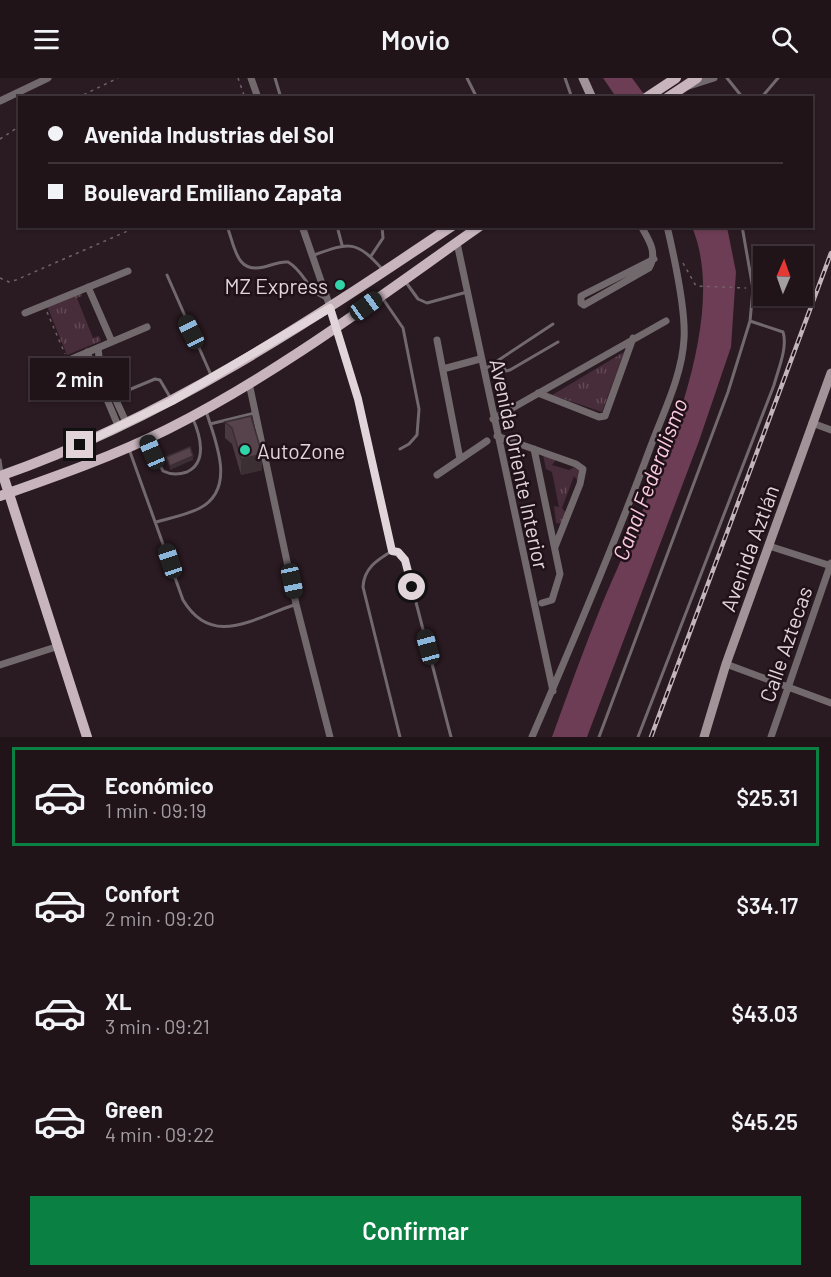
<!DOCTYPE html>
<html lang="es">
<head>
<meta charset="utf-8">
<style>
  body { margin:0; font-family:Barlow,sans-serif; background:#2d2126; color:#f1f3f6; height:100vh; display:flex; flex-direction:column; font-size:22px; white-space:nowrap }
  * { box-sizing:border-box; margin:0 }
  p { font-size:20px; color:#a29ea2 }
  .icon { flex:none; width:33px; height:33px; fill:none; stroke:currentColor; stroke-width:2; stroke-linecap:round; stroke-linejoin:round }
  .map { position:relative; height:659px; overflow:hidden }
  .sheet { display:flex; flex-direction:column; background:#201419; flex:1 }
  .sheet>* { flex:none }
  .guide { position:absolute; left:18px; top:18px; width:795px; height:132px; border-radius:0px; box-shadow:0 2px 4px #0004,0 0 0 2px #3d3338; display:grid; align-content:center; height:132px; padding:0 30px; background:#201419 }
  .needle { width:39px; rotate:2deg }
  .controls { position:absolute; left:753px; top:168px; display:grid; gap:12px }
  .controls a { display:grid; place-items:center; width:60px; height:60px; border-radius:0px; background:#201419; box-shadow:0 2px 4px #0004,0 0 0 2px #3d3338; font-size:30px }
  .end { position:absolute; width:27px; height:27px; margin:-14px; border:8px solid #e1d5da; background:#111; box-shadow:0 0 0 3px #111 }
  .from { border-radius:50% }
  .bubble { position:absolute; height:42px; border-radius:0px; background:#201419; box-shadow:0 2px 4px #0004,0 0 0 2px #3d3338; font-size:20px; font-weight:600; line-height:42px; text-align:center }
  .car { position:absolute; width:18px; height:36px; margin:-18px -9px; border-radius:8px; box-shadow:0 0 4px 2px #0007; background:linear-gradient(#222 24%,#8ab4d8 0 40%,#222 0 76%,#8ab4d8 0 86%,#222 0) }
  .guide b { display:flex; align-items:center; gap:21px; height:57px; font-size:22px }
  .guide b+b { border-top:2px solid #3d3338 }
  .guide i { width:15px; height:15px; background:#f1f3f6 }
  ul { padding:10px 0 0; list-style:none }
  li { display:flex; align-items:center; gap:18px; height:99px; margin:0 12px 9px; padding:0 18px; border:3px solid transparent; border-radius:0px }
  li div { flex:1 }
  li b { display:block; font-size:22px }
  li em { font-style:normal; font-weight:600 }
  li.selected { border-color:#0b8043 }
  li>.icon { width:54px; height:54px; stroke-width:1.5 }
  .primary-button { display:flex; gap:12px; margin-top:auto; padding:12px 30px }
  .primary-button a { flex:1; height:69px; border-radius:0px; background:#0b8043; color:#fff; font-size:24px; font-weight:600; line-height:69px; text-align:center }
  header { display:flex; justify-content:space-between; align-items:center; height:78px; padding:0 30px; background:#201419; font-size:27px; font-weight:600 }
  .map>svg:first-child { display:block }
  .park { fill:url(#park-tufts) }
  .water { fill:#6c3d54 }
  .lines { fill:none; stroke-linecap:round; stroke-linejoin:round }
  .path { stroke:#706268; stroke-width:1.5; stroke-dasharray:3 4.5; stroke-linecap:butt }
  .service { stroke:#72696d; stroke-width:3 }
  .minor { stroke:#72696d; stroke-width:7 }
  .secondary { stroke:#a29399; stroke-width:9 }
  .primary { stroke:#c7b4bc; stroke-width:10 }
  .rail-casing { stroke:#c2b5ba; stroke-width:4.5 }
  .rail { stroke:#201118; stroke-width:2; stroke-dasharray:7; stroke-linecap:butt }
  .wall { fill:#4a3a40 }
  .shaded-wall { fill:#3c2f34 }
  .building { fill:#56434b; stroke:#3c2f34; stroke-width:1.5 }
  .route { stroke:#e1d5da; stroke-width:8 }
  .poi-dot { fill:#31d4a9; stroke:#201118; stroke-width:2 }
  .labels { text-anchor:middle; dominant-baseline:central; stroke-width:5; stroke-linejoin:round; paint-order:stroke }
  .poi-label { font-size:21px; fill:#e1d5da; stroke:#201118; text-anchor:end }
  .street-label { font-size:21px; fill:#e1d5da; stroke:#201118 }
  .water-label { font-size:22px; font-style:italic; fill:#fbcae0; stroke:#201118 }
</style>
</head>
<body>
<header><svg class="icon" aria-label="menu" viewBox="0 0 24 24"><path d="M4 6h16M4 12h16M4 18h16"/></svg>Movio<svg class="icon" aria-label="search" viewBox="0 0 24 24"><circle cx="10" cy="10" r="6"/><path d="M15 15l6 6"/></svg></header>
<div class="map">
<svg width="831" height="659" viewBox="0 0 831 659">
  <defs>
    <pattern id="park-tufts" width="24" height="20" patternUnits="userSpaceOnUse" patternTransform="scale(1.5)"><rect width="24" height="20" fill="#472c39"/><path d="M3 7l-1-3M5 7V3M7 7l1-3M15 17l-1-3M17 17v-4M19 17l1-3" fill="none" stroke="#614a55"/></pattern>
  </defs>
  <rect width="100%" height="100%" fill="#2a1a21"/>
  <path class="park" d="M81,215L82,218L77,220L93,260L99,258L101,263L67,277L47,228Z
    M624,274L602,334L552,317Z
    M543,377L556,382L552,387L569,392L574,389L582,391L578,403L574,398L562,430L566,435L563,446L556,445L554,428L559,429L552,394L546,391Z"/>
  <path class="water" d="M603,0H632L646,19H616Z
    M692,149H727L736,194L731,269L699,363L587,659H552C568,615 584,570 602,526C642,430 735,251 692,149Z"/>
  <g class="lines">
    <path class="path" d="M238,0L245,20
      M77,20L118,0
      M0,61L20,48
      M683,185L696,208L746,210
      M0,200L9,204L16,202L139,148
      M47,234L65,276"/>
    <path class="service" d="M275,0L281,20
      M467,0L477,20
      M565,0L572,20
      M727,0L743,20
      M761,20L778,0
      M227,148C235,169 236,196 264,189C272,187 280,183 288,184C304,193 308,213 324,220
      M337,148L342,167
      M314,177C350,164 356,162 383,192
      M371,178L383,160L382,148
      M167,197L211,297
      M405,203L418,221L427,225L467,214
      M383,221L403,250L419,331L417,357L409,366L400,371
      M337,250L369,364L392,473
      M500,283L506,293L510,292L558,264
      M485,291L553,246
      M107,321L155,301L160,302L170,319
      M210,346L255,335
      M147,363L163,393C171,397 178,397 187,394C208,384 200,357 193,341
      M129,371L183,522C212,570 252,541 294,527
      M0,382L2,396
      M156,444C170,440 187,437 200,430C237,410 215,362 206,333
      M392,473C377,482 364,490 363,509L400,659
      M392,473L398,474L405,482L451,659
      M599,659L728,314L750,243L753,211L742,148
      M638,659L774,307C778,292 788,269 783,254L750,243"/>
    <path class="minor" d="M251,0L258,20
      M689,8L714,0
      M0,23L48,0
      M302,148L337,249
      M641,148C649,162 658,175 649,190L584,227L581,225V218L654,181
      M457,165L553,613
      M88,209L112,264
      M25,235L128,193
      M437,262L460,381
      M98,270L100,288L127,346
      M87,274L119,350
      M443,291L480,281
      M41,294L147,249
      M249,305L296,526L330,659
      M538,315L599,339L605,338L633,260
      M493,341L666,243
      M812,345L831,352
      M497,358L576,386L583,391L580,406L555,469
      M534,371L560,496L552,522L542,525
      M437,397L487,363
      M769,468L831,488
      M726,586L831,625
      M0,587L59,568
      M532,659C573,564 613,470 649,373C662,337 682,299 684,261C686,232 674,178 667,148
      M771,659L831,485"/>
    <path class="secondary" d="M583,0L592,20
      M704,659L726,586L831,295"/>
    <path class="primary" d="M646,20L676,0
      M667,20L697,0
      M3,397L87,659
      M0,398C164,341 309,244 452,148
      M0,418C57,398 114,378 168,351C279,295 379,219 480,148"/>
    <g class="rail-casing">
      <path id="rail" d="M651,659L831,175"/>
    </g>
    <use href="#rail" class="rail"/>
  </g>
  <path class="wall" d="M251,338L262,392L241,397L232,366L225,360V344Z"/>
  <path class="shaded-wall" d="M262,376V392L241,397V381Z
    M193,378V382L170,392V388Z"/>
  <path class="building" d="M251,338L262,376L241,381L232,350L225,344Z
    M190,369L193,378L170,388L166,379Z"/>
  <g class="lines">
    <path class="route" d="M80,367L172,323L330,230L358,321L392,473L398,474L405,482L412,509"/>
  </g>
  <g class="poi-dot">
    <circle cx="340" cy="207" r="6"/>
    <circle cx="245" cy="372" r="6"/>
  </g>
  <g class="labels">
    <g class="poi-label">
      <text x="328" y="207">MZ Express</text>
      <text x="257" y="372" text-anchor="start">AutoZone</text>
    </g>
    <g class="street-label">
      <text transform="translate(520 386) rotate(78)">Avenida Oriente Interior</text>
      <text transform="translate(749 470) rotate(-70)">Avenida Aztlán</text>
      <text transform="translate(785 566) rotate(-71)">Calle Aztecas</text>
    </g>
    <g class="water-label">
      <text transform="translate(649 401) rotate(-69)">Canal Federalismo</text>
    </g>
  </g>
</svg>
<div class="controls">
<a><svg class="needle" viewBox="-14 -14 28 28"><path d="M0-13l5 13h-10z" fill="#e53935"/><path d="M0 13l5-13h-10z" fill="#a29ea2"/></svg></a>
</div>
<i class="end from" style="left:412px;top:509px"></i>
<i class="end" style="left:80px;top:367px"></i>
<div class="bubble" style="left:30px;top:280px;width:99px">2 min</div>
<i class="car" style="left:366px;top:228px;rotate:54deg"></i>
<i class="car" style="left:191px;top:254px;rotate:334deg"></i>
<i class="car" style="left:152px;top:374px;rotate:337deg"></i>
<i class="car" style="left:170px;top:483px;rotate:341deg"></i>
<i class="car" style="left:292px;top:503px;rotate:168deg"></i>
<i class="car" style="left:428px;top:569px;rotate:345deg"></i>
<div class="guide">
<b><i class="from"></i>Avenida Industrias del Sol</b>
<b><i></i>Boulevard Emiliano Zapata</b>
</div>
</div>
<section class="sheet">
<ul>
<li class="selected"><svg class="icon" aria-label="car" viewBox="0 0 24 24"><path d="M5 17H2v-5l4-1 3-4h7l3 4 3 1v5h-3M9 17h6M6 11h13"/><circle cx="7" cy="17" r="2"/><circle cx="17" cy="17" r="2"/></svg><div><b>Económico</b><p>1 min · 09:19</p></div><em>$25.31</em></li>
<li><svg class="icon" aria-label="car" viewBox="0 0 24 24"><path d="M5 17H2v-5l4-1 3-4h7l3 4 3 1v5h-3M9 17h6M6 11h13"/><circle cx="7" cy="17" r="2"/><circle cx="17" cy="17" r="2"/></svg><div><b>Confort</b><p>2 min · 09:20</p></div><em>$34.17</em></li>
<li><svg class="icon" aria-label="car" viewBox="0 0 24 24"><path d="M5 17H2v-5l4-1 3-4h7l3 4 3 1v5h-3M9 17h6M6 11h13"/><circle cx="7" cy="17" r="2"/><circle cx="17" cy="17" r="2"/></svg><div><b>XL</b><p>3 min · 09:21</p></div><em>$43.03</em></li>
<li><svg class="icon" aria-label="car" viewBox="0 0 24 24"><path d="M5 17H2v-5l4-1 3-4h7l3 4 3 1v5h-3M9 17h6M6 11h13"/><circle cx="7" cy="17" r="2"/><circle cx="17" cy="17" r="2"/></svg><div><b>Green</b><p>4 min · 09:22</p></div><em>$45.25</em></li>
</ul>
<div class="primary-button"><a>Confirmar</a></div>
</section>
</body>
</html>
